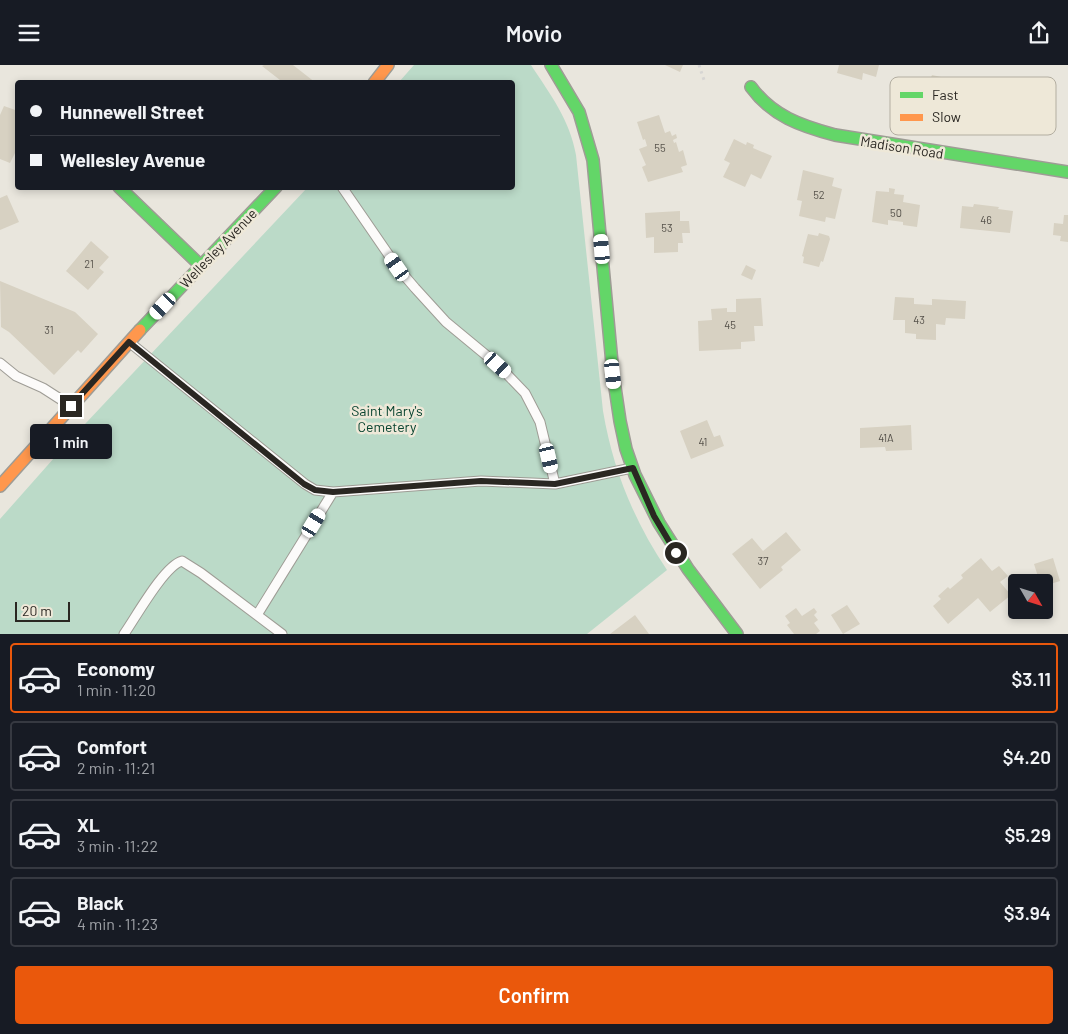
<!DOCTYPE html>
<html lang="en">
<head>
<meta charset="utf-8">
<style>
  body { margin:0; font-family:Barlow,sans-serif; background:#20242c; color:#f1f3f6; height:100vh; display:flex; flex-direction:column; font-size:19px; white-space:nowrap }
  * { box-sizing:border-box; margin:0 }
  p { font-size:16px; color:#9ea1a6 }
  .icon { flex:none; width:28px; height:28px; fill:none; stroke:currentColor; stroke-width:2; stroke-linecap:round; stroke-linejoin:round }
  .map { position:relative; height:569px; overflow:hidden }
  .drawer { display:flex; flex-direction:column; background:#171b24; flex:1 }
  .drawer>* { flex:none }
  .banner { position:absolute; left:15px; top:15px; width:500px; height:110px; border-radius:5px; box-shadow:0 2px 8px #0003; display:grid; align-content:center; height:110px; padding:0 15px; background:#171b24 }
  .needle { width:32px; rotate:129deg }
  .controls { position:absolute; left:1008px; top:509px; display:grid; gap:10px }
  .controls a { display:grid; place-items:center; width:45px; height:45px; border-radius:5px; background:#171b24; box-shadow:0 2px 8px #0003; font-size:25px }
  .scale { position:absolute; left:15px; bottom:12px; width:55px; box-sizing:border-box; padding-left:5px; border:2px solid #2a2722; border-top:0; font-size:14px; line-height:18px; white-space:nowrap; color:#2a2722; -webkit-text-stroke:4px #eee8d8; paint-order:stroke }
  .end { position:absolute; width:22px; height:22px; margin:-11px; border:6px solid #2a2722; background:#fff; box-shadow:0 0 0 2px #fff }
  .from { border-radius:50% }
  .bubble { position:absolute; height:35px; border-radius:5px; background:#171b24; box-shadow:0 2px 8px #0003; font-size:16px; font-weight:600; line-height:35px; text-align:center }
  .car { position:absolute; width:15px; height:30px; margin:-15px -8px; border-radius:6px; box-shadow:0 0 4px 1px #0007; background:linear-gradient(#fff 24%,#345 0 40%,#fff 0 76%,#345 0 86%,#fff 0) }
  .banner b { display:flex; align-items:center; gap:18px; height:48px; font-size:19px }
  .banner b+b { border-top:1px solid #363941 }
  .banner i { width:12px; height:12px; background:#f1f3f6 }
  ul { padding:9px 0 0; list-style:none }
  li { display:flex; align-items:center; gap:15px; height:70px; margin:0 10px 8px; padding:0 5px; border:2px solid #363941; border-radius:5px }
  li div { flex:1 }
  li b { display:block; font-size:19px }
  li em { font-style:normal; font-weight:600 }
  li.selected { border-color:#ea580c }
  li>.icon { width:45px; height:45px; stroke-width:1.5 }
  .cta { display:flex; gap:10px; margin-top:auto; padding:10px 15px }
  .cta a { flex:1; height:58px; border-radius:5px; background:#ea580c; color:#fff; font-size:20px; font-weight:600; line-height:58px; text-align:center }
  header { display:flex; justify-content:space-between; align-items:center; height:65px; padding:0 15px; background:#171b24; font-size:22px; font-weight:600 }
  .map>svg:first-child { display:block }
  .green { fill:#bbdac8 }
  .building { fill:#d7d1c2 }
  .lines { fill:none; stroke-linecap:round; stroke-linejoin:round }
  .lane-casing { stroke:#9e9c95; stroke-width:11 }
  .fast-casing { stroke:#9e9c95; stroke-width:14 }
  .slow-casing { stroke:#9e9c95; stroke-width:14 }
  .path { stroke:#d6d5d3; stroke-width:3; stroke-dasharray:2.5 4; stroke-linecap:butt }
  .lane { stroke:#fcfbfa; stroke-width:9 }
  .fast { stroke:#63d668; stroke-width:11 }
  .slow { stroke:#ff974d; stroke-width:11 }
  .route { stroke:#2a2722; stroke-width:6 }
  .labels { text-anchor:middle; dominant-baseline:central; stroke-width:5; stroke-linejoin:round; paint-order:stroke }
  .number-label { font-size:11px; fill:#56524b }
  .street-label { font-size:14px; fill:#2a2722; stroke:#eee8d8 }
  .park-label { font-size:14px; fill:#07432f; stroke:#eee8d8 }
  .key { fill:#eee8d8; stroke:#b3aea1; stroke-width:1 }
  .key-label { font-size:14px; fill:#2a2722 }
</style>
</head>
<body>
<header><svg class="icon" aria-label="menu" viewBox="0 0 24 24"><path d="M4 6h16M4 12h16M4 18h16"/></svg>Movio<svg class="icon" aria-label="share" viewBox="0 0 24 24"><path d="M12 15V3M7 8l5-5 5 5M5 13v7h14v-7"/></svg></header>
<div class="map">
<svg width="1068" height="569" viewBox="0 0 1068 569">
  <rect width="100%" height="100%" fill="#e9e6dd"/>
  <path class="green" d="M414,0H531C550,29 570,55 576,90L603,346C613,405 634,456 667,505L587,569H0V454L70,375L307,123L512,122V18L399,17Z"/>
  <path class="building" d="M264,0H293L316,18H278L280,15L262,1Z
    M665,0H683L680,7Z
    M839,0H879L876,12L863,8L862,15L837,8Z
    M932,10L950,14L949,18L959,19L955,39L943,37L942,41L909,34L914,12L930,15Z
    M4,41L18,46V82L10,98L0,94V50Z
    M659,50L665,68L670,66L672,71L676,69L677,73L673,75L674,78L676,77L679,87L683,85L687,100L681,102L683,107L648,117L642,102L646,100L639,84L647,81L645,74L643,75L637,57Z
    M734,74L746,80L747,77L754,80L753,83L772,91L761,114L751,109L745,122L723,112L730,98L724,95Z
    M803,105L834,113L832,121L842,124L835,154L826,152L825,157L799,151L802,136L797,135Z
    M889,123L895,124L894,129L904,130L903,137L920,140L917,162L903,160V157L888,155V160L872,157L876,126L889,127Z
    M7,130L19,157L0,165V133Z
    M974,139L999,142L998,144L1013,146L1010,168L960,163L962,141L973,142Z
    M680,146V156H689L690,168H682L683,178H678V187L654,188V172L646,173L645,148Z
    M1064,150H1068V177L1060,176L1061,171L1053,170L1054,158L1063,159Z
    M819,168L829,171L830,174L823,197L821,196L819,202L803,198L804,192L802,191L808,169L818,171Z
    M91,176L109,192L99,203L104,207L88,225L66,206Z
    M746,200L756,205L752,215L741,210Z
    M0,216L75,247L98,269L81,288L78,285L54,310L9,267L1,262Z
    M895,232L914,233V239L932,240V234L966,236L965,254L946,253L945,260L936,259V275L916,274V269L905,268V255H893Z
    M761,233L763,261H754L755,276L741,277V284L699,286L698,256L712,255L711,244L727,243V247H736V234Z
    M707,355L714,372L720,370L724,381L691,394L680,366Z
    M911,360L912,385L886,386L885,382L860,383V363Z
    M786,467L801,485L781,502L783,505L760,524L732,489L752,473L763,486Z
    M981,493L992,506L999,501L1008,511L1000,517L1011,530L990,547L978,533L948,559L933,541L941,534L938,531L948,522L950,524L963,513L961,510Z
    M1053,493L1060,516L1044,521V518H1040L1034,499Z
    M847,540L860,559L843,569L831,550Z
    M796,543L802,551L814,543L817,547L814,550L818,555L814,558L820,566L816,569H794L787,560L790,558L785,551Z
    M635,550L649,569H610Z"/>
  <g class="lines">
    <g class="lane-casing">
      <path id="lane" d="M342,122L397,202L415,223L446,257L498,300L525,328L540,357L555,419
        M129,277L305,419L315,425L333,427L481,416L555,419L632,403
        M0,298L16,311L43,323L71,341
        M257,550L333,427
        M124,569C136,552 164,501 182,496L201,508L282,569"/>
    </g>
    <g class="fast-casing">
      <path id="fast" d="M551,0L579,47L593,95L613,309L620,356L626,384L635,410L659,458L688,504L737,569
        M751,22C772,51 801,61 835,70L1068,107
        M119,122L201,201
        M140,265L276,122"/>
    </g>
    <g class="slow-casing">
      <path id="slow" d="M374,18L388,0
        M0,421L140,265"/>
    </g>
    <path class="path" d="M699,0L704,15"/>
    <use href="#lane" class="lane"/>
    <use href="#fast" class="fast"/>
    <use href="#slow" class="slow"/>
  </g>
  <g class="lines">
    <path class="route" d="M71,341L129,277L304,419L315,425L333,427L481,416L555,419L633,403L654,451L676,488"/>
  </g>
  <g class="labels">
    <g class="number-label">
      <text x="660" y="82">55</text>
      <text x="819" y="129">52</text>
      <text x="896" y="147">50</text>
      <text x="986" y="154">46</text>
      <text x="667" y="162">53</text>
      <text x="89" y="198">21</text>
      <text x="919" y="254">43</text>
      <text x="730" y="259">45</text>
      <text x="49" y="264">31</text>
      <text x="886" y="372">41A</text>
      <text x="703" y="376">41</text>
      <text x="763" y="495">37</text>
    </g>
    <g class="street-label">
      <text transform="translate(902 82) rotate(9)">Madison Road</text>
      <text transform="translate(218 183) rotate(-46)">Wellesley Avenue</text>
    </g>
    <g class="park-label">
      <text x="387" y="345">Saint Mary's<tspan x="387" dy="16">Cemetery</tspan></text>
    </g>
  </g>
  <rect x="890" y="12" width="166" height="58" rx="8" class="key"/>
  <rect x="900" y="27" width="23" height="6" fill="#63d668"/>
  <rect x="900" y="49" width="23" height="7" fill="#ff974d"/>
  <g class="key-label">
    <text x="932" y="35">Fast</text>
    <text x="932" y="57">Slow</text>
  </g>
</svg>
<div class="controls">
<a><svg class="needle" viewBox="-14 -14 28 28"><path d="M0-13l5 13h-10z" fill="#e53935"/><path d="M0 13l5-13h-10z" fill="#9ea1a6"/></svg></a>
</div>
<div class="scale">20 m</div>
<i class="end from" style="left:676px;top:488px"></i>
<i class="end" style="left:71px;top:341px"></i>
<div class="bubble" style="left:30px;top:359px;width:82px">1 min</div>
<i class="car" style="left:602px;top:184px;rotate:355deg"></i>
<i class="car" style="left:397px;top:202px;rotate:325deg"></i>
<i class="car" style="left:163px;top:241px;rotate:223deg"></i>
<i class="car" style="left:498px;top:300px;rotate:132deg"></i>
<i class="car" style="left:613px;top:309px;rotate:174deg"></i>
<i class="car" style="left:549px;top:393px;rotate:167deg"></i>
<i class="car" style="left:314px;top:458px;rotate:31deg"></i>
<div class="banner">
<b><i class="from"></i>Hunnewell Street</b>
<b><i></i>Wellesley Avenue</b>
</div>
</div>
<section class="drawer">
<ul>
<li class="selected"><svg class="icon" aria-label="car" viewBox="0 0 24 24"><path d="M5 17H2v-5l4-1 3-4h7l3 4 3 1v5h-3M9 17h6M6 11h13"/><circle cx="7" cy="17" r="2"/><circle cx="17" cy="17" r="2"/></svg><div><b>Economy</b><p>1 min · 11:20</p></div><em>$3.11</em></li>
<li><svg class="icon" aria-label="car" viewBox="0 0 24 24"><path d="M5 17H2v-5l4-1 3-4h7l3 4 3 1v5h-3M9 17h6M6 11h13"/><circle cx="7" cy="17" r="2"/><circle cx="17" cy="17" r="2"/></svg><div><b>Comfort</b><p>2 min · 11:21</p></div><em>$4.20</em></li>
<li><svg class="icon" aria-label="car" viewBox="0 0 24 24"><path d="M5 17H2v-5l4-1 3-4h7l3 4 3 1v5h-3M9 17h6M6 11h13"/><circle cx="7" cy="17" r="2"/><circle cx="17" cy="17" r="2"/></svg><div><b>XL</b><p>3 min · 11:22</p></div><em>$5.29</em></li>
<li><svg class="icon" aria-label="car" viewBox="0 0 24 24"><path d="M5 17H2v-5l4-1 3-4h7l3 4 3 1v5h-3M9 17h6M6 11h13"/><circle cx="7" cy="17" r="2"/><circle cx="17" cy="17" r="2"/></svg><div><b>Black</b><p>4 min · 11:23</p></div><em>$3.94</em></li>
</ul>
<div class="cta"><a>Confirm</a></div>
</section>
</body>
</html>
